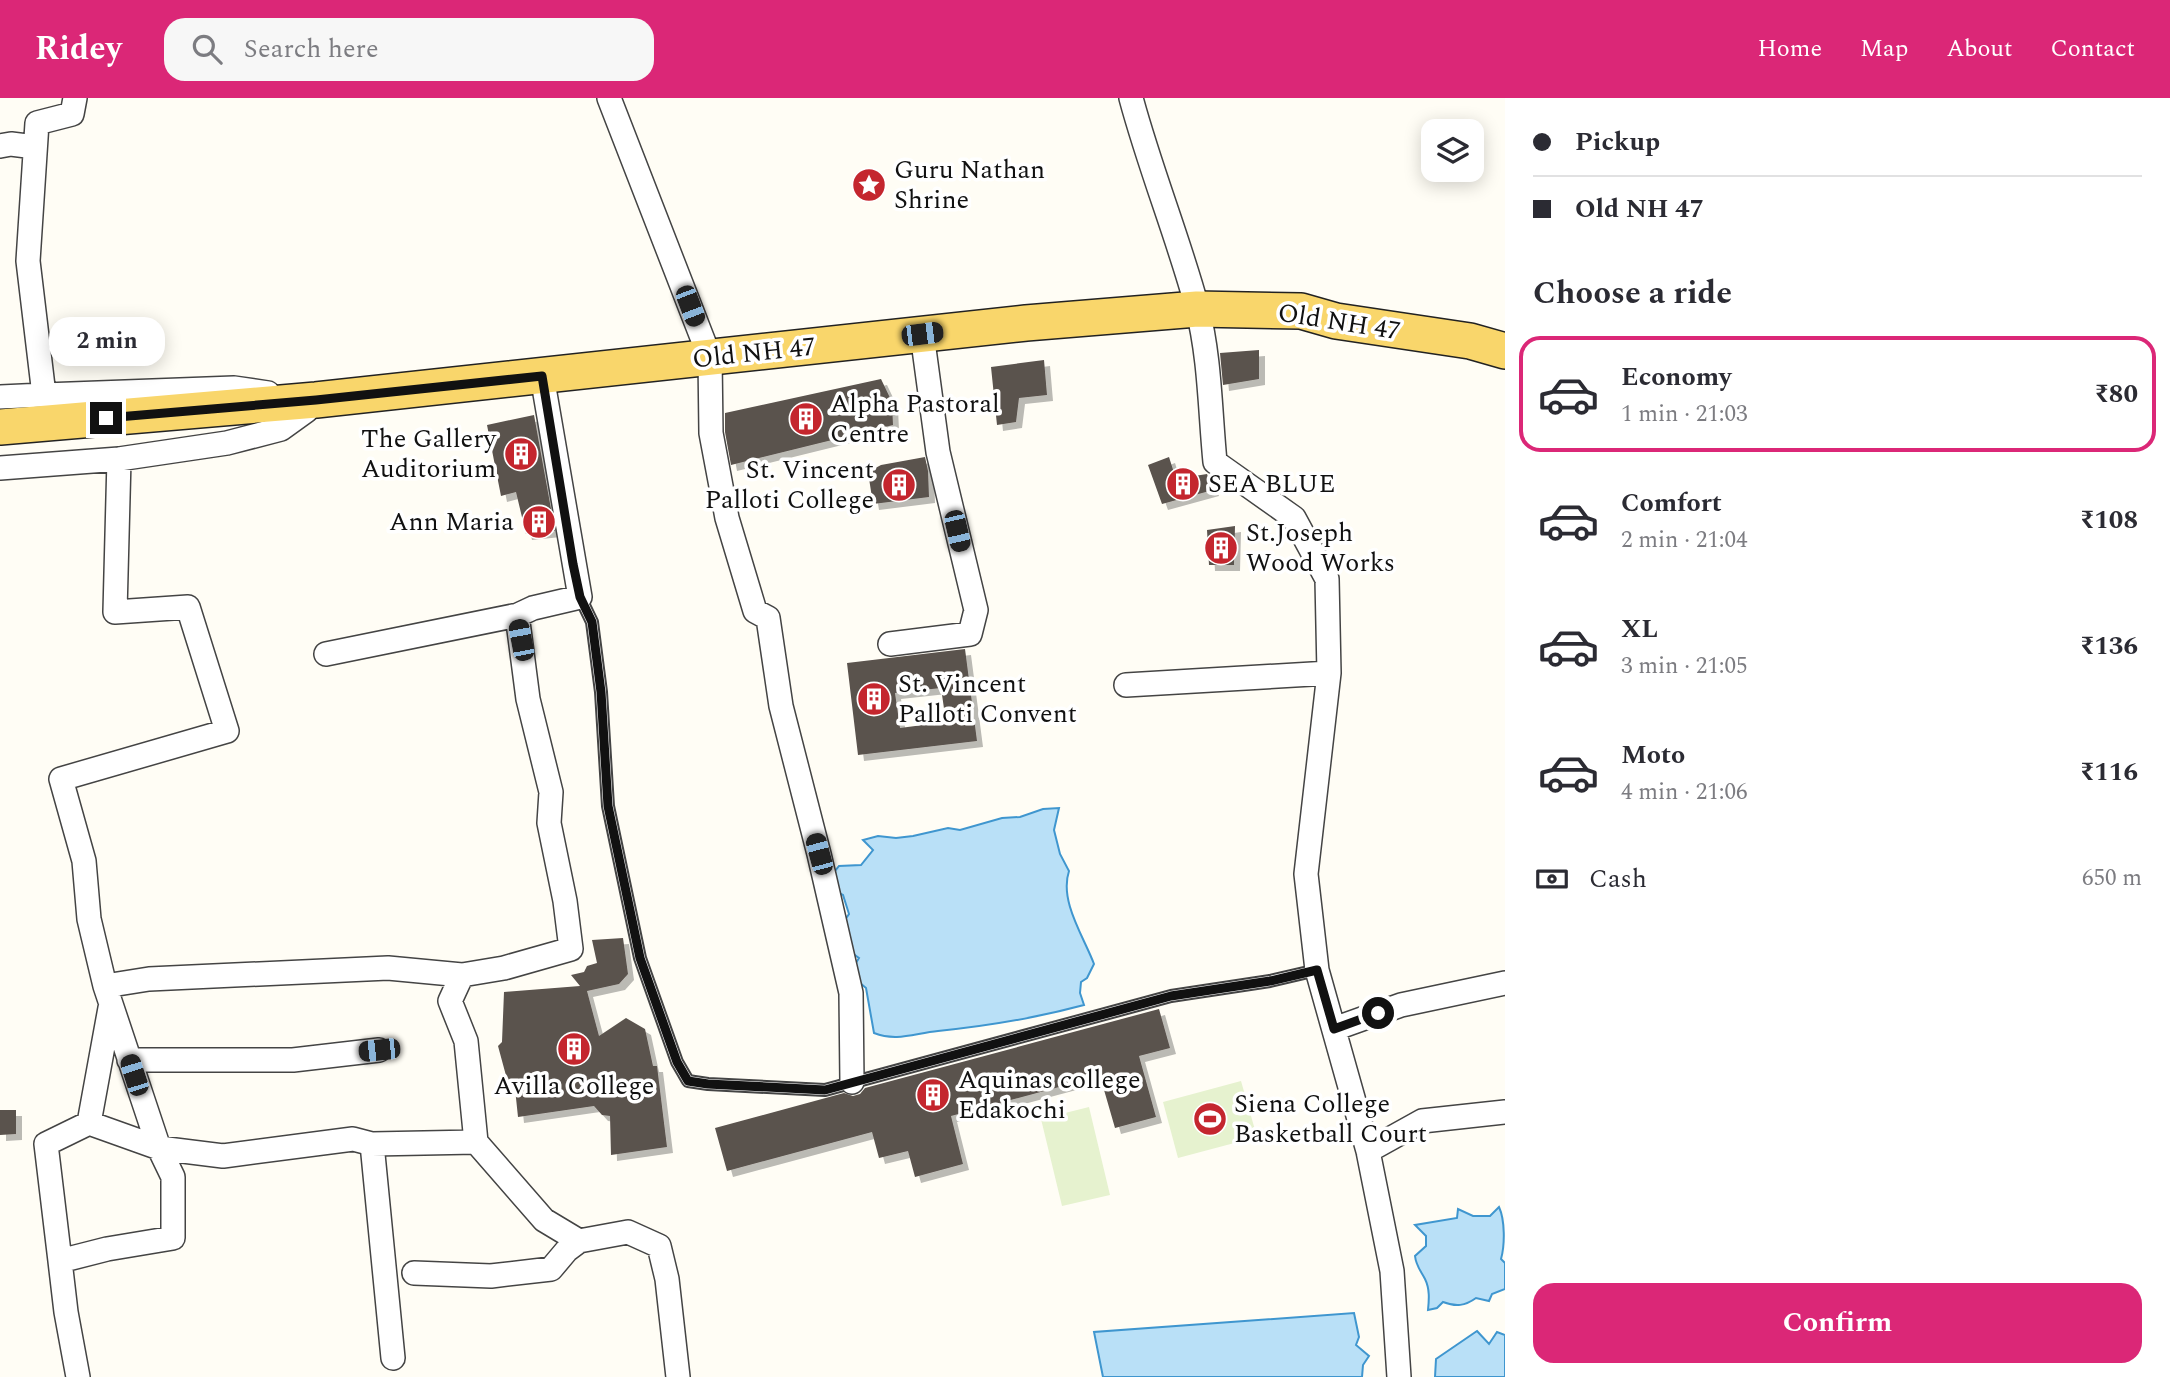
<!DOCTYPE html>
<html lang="en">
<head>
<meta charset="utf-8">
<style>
  body { margin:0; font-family:Spectral,serif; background:#f7f7f7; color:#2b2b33; height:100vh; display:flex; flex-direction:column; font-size:26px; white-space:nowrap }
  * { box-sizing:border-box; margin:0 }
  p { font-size:23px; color:#7c7c81 }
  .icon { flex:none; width:38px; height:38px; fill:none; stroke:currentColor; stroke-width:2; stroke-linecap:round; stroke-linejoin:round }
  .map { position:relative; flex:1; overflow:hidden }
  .panel { display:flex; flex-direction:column; background:#fff; width:665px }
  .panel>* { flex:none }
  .top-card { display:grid; align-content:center; height:154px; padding:0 28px; background:#fff }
  .buttons { position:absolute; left:1421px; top:21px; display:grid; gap:14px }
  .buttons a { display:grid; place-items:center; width:63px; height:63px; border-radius:14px; background:#fff; box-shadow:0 4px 18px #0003; font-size:35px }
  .end { position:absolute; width:32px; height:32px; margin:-16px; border:9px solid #111; background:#fff; box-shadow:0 0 0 4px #fff }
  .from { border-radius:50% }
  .bubble { position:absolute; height:49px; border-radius:21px; background:#fff; box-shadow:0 4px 18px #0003; font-size:23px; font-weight:700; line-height:49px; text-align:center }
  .car { position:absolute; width:21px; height:42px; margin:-21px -10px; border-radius:9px; box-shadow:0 0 5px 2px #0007; background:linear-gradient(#222 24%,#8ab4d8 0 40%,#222 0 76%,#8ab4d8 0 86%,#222 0) }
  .top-card b { display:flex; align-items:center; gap:24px; height:66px; font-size:26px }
  .top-card b+b { border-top:2px solid #e1e1e2 }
  .top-card i { width:18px; height:18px; background:#2b2b33 }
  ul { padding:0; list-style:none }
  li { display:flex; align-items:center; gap:21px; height:116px; margin:0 14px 10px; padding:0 14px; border:4px solid transparent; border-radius:21px }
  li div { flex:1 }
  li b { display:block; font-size:26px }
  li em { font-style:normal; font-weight:700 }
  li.current { border-color:#db2777 }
  li>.icon { width:63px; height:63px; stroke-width:1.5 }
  h2 { padding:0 28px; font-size:32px; line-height:84px }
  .pay { display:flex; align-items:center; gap:18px; height:77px; padding:0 28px; font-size:26px }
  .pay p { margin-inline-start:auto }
  .button { display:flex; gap:14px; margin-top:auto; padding:14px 28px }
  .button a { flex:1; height:80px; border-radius:21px; background:#db2777; color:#fff; font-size:28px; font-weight:700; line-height:80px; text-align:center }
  header { display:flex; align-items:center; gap:42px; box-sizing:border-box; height:98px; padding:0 35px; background:#db2777; color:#fff }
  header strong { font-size:33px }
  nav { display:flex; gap:38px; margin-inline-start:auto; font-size:24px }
  .search { width:490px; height:63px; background:#f7f7f7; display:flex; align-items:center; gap:18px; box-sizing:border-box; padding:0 24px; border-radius:21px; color:#7c7c81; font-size:26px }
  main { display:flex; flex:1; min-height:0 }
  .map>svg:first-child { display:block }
  .pitch { fill:#e6f2cf }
  .water { fill:#b9e0f7; stroke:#3f96cf; stroke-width:2 }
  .building { fill:#5a524d; fill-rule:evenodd; filter:url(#shadow) }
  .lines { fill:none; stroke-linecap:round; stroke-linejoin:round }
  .service-casing { stroke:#444; stroke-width:14 }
  .minor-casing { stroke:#444; stroke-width:26 }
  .primary-casing { stroke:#222; stroke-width:38 }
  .service { stroke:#fff; stroke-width:10 }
  .minor { stroke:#fff; stroke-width:23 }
  .primary { stroke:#f9d66b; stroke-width:35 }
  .route { stroke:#111; stroke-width:9 }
  .labels { text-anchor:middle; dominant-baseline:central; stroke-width:7; stroke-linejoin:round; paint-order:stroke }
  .poi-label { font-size:26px; fill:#111; stroke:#fff; text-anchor:start }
  .street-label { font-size:26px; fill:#111; stroke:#fff }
</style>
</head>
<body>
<header>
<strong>Ridey</strong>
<div class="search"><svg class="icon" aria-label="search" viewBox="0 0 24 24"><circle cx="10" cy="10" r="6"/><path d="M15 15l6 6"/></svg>Search here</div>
<nav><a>Home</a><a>Map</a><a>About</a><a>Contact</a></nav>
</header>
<main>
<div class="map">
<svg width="1505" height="1279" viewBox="0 0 1505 1279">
  <defs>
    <filter id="shadow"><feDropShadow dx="6" dy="6" stdDeviation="0" flood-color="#0004"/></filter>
  </defs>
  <rect width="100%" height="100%" fill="#fffdf5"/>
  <path class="pitch" d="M1241,983L1257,1039L1178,1060L1163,1004Z
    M1089,1009L1110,1097L1062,1108L1041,1021Z"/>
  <path class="water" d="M1059,710L1054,732L1060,756L1069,773C1059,803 1084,839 1094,866L1087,880L1081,884L1080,895L1084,907C1036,920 988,928 938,933C915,935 897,944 874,935L866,890L853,879L854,868L859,860L852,855L842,826L849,816L843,797L831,791V778L839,768L861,767L873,752L863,742L878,738L896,740L913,738L948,730L960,732L1002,720L1020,719L1043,711Z
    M1499,1109C1505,1122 1505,1147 1501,1161L1505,1165V1191L1492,1196L1489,1203L1476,1200C1465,1208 1456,1209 1443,1204L1437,1210L1428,1212C1429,1202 1430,1191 1425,1181C1421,1173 1416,1168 1415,1158L1426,1148V1138L1415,1127L1457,1120L1458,1111L1473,1118H1490Z
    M1354,1215L1359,1239L1356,1247L1369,1258L1363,1267L1362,1279H1103L1094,1234Z
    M1477,1233L1489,1246L1497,1234L1505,1237V1279H1435L1436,1261Z"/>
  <path class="building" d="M1259,252V281L1223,287L1220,255Z
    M1044,262L1047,297L1019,300L1016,324L997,327L991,269Z
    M881,281L892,304L893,327L731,367L725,334V315Z
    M534,317L555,433L526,436L516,394L501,398L487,327Z
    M925,359L928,373L929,399L873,406L868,374L881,367Z
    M1169,359L1176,381L1207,376L1213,392L1162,406L1148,367Z
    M1235,428L1234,467H1209L1207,432Z
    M965,551L977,643L858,657L847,565ZM941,590L946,624L900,630L895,595Z
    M623,840L628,876L619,886L587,893L599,938L626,920L645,931L653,968H657L667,1049L611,1057L610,1018L602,1017L594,1008L518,1019L514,981L508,985L498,948L502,944L504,894L580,888L571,877L584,874L587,868L597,865L592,842Z
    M1159,911L1170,950L1139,958L1156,1019L1115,1030L1100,978L951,1018L963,1066L915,1079L908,1053L879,1060L872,1034L727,1073L715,1030L844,995L853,998L860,996L865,990Z
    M0,1012H16V1036L0,1037Z"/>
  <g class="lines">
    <g class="service-casing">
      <path id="service" d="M580,499L592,524L601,594L608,708L640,860L677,964L688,983L708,986L825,992L1171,898L1270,883L1317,872"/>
    </g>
    <g class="minor-casing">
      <path id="minor" d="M75,0L72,16L37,25L28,163L44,297L234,290L268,295
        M609,0L710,260L711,335L727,420L755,513L768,520L781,608L819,756L851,895L852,984
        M1131,0C1150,71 1178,139 1197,209C1210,259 1210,313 1215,364L1294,420L1327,481L1329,575L1306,776L1317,872L1368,1053L1392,1173L1399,1279
        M0,48L11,46L35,49
        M542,278L580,499L533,510L518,517V524L528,601L551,694L549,725L565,803L571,851L504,870L462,877L450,903L466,943L476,1044L544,1122L579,1143L628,1134L659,1148L667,1181L678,1279
        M0,299L44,297
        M119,361L115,514L188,509L227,633L61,681L84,763L89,821L105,888L149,881L388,870L462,877
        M0,370L119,361L227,345L281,331L306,313L316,302
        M890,546L970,536L976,512L938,354L922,236
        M326,556L518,517
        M1126,587L1329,575
        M1334,931L1401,907L1505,885
        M129,962H293L379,952
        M89,1025L110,910
        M372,1046L393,1260
        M1368,1053L1422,1023L1505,1014
        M60,1163L46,1046L89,1025L159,1050L223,1058L353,1041L372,1046L476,1044
        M414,1175L491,1178L551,1171L567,1152L579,1143
        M78,1279L66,1214L60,1163L107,1151L173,1140V1079L159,1050L105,888"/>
    </g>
    <g class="primary-casing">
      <path id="primary" d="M0,329L316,302L1026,225L1197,211L1301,213L1336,223L1470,243L1505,253"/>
    </g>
    <use href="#service" class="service"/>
    <use href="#minor" class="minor"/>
    <use href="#primary" class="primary"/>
  </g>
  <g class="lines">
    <path class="route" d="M106,320L316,302L542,278L573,466L580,499L592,524L601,594L608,708L640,860L677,964L688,983L708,986L825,992L1171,898L1270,883L1317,872L1334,931L1378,915"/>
  </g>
  <defs>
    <g id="sight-disc" transform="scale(1.75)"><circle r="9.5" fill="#c4262e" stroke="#fff"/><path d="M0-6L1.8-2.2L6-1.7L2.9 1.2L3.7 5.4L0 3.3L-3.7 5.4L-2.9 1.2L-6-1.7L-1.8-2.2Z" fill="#fff"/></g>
    <g id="building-disc" transform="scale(1.75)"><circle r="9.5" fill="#c4262e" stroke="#fff"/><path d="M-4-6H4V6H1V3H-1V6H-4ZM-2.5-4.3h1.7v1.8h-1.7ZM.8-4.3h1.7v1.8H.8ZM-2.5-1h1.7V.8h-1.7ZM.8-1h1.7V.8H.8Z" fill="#fff"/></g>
    <g id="stadium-disc" transform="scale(1.75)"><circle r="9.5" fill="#c4262e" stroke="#fff"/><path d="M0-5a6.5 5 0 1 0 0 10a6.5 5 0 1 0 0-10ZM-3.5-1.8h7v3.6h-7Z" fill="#fff"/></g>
  </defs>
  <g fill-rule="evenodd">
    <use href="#sight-disc" x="869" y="87"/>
    <use href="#building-disc" x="806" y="321"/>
    <use href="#building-disc" x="521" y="356"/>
    <use href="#building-disc" x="1183" y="386"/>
    <use href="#building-disc" x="899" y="387"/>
    <use href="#building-disc" x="539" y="424"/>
    <use href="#building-disc" x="1221" y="450"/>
    <use href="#building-disc" x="874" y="601"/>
    <use href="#building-disc" x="574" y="951"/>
    <use href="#building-disc" x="933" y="997"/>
    <use href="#stadium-disc" x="1210" y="1021"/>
  </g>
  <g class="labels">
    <g class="poi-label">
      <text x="894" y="72">Guru Nathan<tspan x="894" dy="30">Shrine</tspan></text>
      <text x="830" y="306">Alpha Pastoral<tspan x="830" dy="30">Centre</tspan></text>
      <text x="496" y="341" text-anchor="end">The Gallery<tspan x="496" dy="30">Auditorium</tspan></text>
      <text x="874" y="372" text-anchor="end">St. Vincent<tspan x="874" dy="30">Palloti College</tspan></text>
      <text x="1208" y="386">SEA BLUE</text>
      <text x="514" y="424" text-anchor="end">Ann Maria</text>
      <text x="1246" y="435">St.Joseph<tspan x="1246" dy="30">Wood Works</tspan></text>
      <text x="898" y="586">St. Vincent<tspan x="898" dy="30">Palloti Convent</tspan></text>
      <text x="958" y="982">Aquinas college<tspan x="958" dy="30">Edakochi</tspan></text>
      <text x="574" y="988" text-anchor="middle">Avilla College</text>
      <text x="1234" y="1006">Siena College<tspan x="1234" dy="30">Basketball Court</tspan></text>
    </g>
    <g class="street-label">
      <text transform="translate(1339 224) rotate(9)">Old NH 47</text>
      <text transform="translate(754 255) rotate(-6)">Old NH 47</text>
    </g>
  </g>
</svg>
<div class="buttons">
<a><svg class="icon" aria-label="layers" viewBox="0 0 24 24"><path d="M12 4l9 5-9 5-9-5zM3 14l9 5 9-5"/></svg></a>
</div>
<i class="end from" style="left:1378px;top:915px"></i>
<i class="end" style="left:106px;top:320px"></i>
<div class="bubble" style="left:49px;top:219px;width:116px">2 min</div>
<i class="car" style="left:690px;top:208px;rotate:159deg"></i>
<i class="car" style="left:922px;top:236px;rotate:83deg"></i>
<i class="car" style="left:957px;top:433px;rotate:167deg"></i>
<i class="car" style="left:521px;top:542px;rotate:349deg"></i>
<i class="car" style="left:819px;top:756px;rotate:345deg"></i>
<i class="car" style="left:379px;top:952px;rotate:264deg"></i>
<i class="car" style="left:134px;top:977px;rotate:342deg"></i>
</div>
<section class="panel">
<div class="top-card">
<b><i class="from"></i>Pickup</b>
<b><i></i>Old NH 47</b>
</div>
<h2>Choose a ride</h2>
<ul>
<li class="current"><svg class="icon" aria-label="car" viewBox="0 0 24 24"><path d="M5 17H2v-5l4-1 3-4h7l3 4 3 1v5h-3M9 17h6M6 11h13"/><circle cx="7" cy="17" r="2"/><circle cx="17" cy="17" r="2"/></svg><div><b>Economy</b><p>1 min · 21:03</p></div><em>₹80</em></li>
<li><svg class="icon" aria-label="car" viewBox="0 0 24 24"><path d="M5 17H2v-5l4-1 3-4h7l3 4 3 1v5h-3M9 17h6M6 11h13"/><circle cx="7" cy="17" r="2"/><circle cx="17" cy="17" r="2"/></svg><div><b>Comfort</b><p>2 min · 21:04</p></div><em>₹108</em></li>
<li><svg class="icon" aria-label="car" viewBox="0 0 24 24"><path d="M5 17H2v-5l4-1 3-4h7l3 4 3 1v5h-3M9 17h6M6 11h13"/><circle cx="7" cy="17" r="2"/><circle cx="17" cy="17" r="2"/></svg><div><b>XL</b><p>3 min · 21:05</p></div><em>₹136</em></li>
<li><svg class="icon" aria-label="car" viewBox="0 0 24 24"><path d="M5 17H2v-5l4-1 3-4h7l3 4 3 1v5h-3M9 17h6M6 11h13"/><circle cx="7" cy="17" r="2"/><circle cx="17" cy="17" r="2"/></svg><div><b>Moto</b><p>4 min · 21:06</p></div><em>₹116</em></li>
</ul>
<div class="pay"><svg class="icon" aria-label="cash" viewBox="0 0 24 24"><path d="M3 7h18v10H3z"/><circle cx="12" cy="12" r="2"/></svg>Cash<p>650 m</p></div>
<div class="button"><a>Confirm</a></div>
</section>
</main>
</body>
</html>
